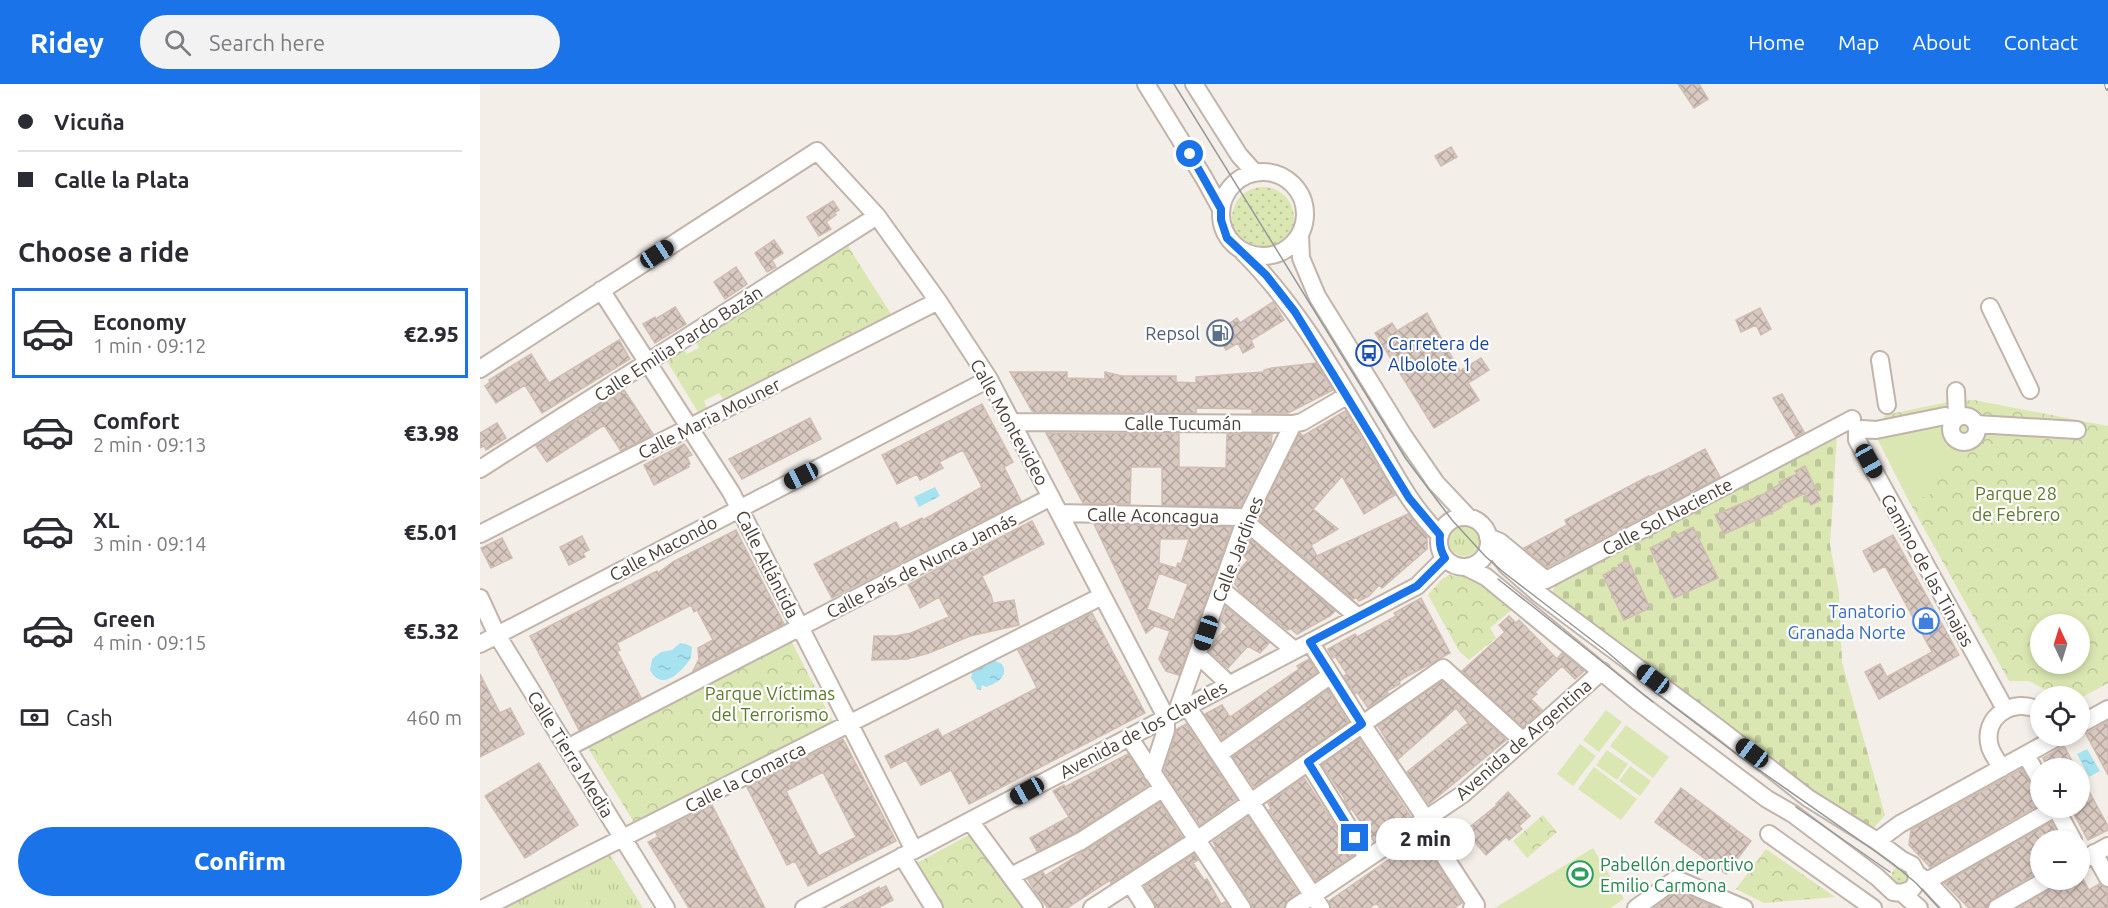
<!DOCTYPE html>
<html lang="en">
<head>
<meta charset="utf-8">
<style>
  body { margin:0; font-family:Ubuntu,sans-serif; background:#f2f2f3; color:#2b2b33; height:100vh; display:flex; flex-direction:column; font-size:22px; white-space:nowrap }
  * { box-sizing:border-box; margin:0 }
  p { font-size:20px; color:#7c7c81 }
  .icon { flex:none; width:33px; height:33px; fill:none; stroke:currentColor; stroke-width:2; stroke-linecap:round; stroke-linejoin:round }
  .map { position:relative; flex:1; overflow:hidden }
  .sheet { display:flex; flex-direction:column; background:#fff; width:480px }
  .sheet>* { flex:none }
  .top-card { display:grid; align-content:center; height:132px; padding:0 18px; background:#fff }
  .needle { width:39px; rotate:356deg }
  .buttons { position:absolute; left:1550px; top:530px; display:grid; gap:12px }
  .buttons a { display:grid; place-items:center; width:60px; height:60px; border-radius:50%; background:#fff; box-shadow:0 3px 9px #0003; font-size:30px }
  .end { position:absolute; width:27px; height:27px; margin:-14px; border:8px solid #1a73e8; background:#fff; box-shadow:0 0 0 3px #fff }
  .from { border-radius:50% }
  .bubble { position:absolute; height:42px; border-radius:21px; background:#fff; box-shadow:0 3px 9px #0003; font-size:20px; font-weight:800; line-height:42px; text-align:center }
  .car { position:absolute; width:18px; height:36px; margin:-18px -9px; border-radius:8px; box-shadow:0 0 4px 2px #0007; background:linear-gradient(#222 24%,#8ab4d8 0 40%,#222 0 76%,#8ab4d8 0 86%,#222 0) }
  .top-card b { display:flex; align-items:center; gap:21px; height:57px; font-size:22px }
  .top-card b+b { border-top:2px solid #e1e1e2 }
  .top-card i { width:15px; height:15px; background:#2b2b33 }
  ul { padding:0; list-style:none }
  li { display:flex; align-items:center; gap:18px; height:90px; margin:0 12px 9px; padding:0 6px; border:3px solid transparent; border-radius:0px }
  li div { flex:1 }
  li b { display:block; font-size:22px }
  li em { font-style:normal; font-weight:800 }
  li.current { border-color:#1a73e8 }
  li>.icon { width:54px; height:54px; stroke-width:1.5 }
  h2 { padding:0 18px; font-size:27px; line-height:72px }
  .pay { display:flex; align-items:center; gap:15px; height:66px; padding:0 18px; font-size:22px }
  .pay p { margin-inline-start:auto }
  .primary-button { display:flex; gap:12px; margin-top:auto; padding:12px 18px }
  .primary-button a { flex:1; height:69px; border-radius:36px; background:#1a73e8; color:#fff; font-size:24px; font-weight:800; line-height:69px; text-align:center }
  header { display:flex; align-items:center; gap:36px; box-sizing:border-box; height:84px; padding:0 30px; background:#1a73e8; color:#fff }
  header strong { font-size:28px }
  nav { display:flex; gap:33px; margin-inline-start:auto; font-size:21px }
  .search { width:420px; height:54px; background:#f2f2f3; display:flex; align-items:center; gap:15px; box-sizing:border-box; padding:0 21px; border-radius:33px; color:#7c7c81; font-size:22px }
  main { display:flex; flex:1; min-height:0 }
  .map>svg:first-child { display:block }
  .grass { fill:url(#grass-tufts) }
  .cemetery { fill:url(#cemetery-stones) }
  .park { fill:url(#park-crowns); fill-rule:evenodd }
  .garden { fill:url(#garden-dots) }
  .pitch { fill:#dbe7b2 }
  .water { fill:url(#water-ripples) }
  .building { fill:url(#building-cross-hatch); stroke:#d0bdb2; stroke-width:1.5; fill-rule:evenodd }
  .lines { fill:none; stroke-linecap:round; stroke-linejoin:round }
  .minor-casing { stroke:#c0b4ab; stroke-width:20 }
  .minor { stroke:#fff; stroke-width:16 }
  .tram { stroke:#979797; stroke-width:1.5 }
  .rail-casing { stroke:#979797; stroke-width:6 }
  .rail { stroke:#fff; stroke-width:4; stroke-dasharray:11; stroke-linecap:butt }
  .route { stroke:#1a73e8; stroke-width:8 }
  .labels { text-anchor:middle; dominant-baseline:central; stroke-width:4.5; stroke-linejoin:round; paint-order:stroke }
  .service-label { font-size:18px; fill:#4e5e75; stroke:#fff; text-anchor:end }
  .street-label { font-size:18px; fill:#483e37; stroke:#fff }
  .transit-label { font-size:18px; fill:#164399; stroke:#fff; text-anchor:start }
  .park-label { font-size:18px; fill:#5a792b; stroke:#fff }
  .shop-label { font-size:18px; fill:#366cbe; stroke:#fff; text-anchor:end }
  .leisure-label { font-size:18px; fill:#27864d; stroke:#fff; text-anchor:start }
</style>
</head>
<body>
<header>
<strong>Ridey</strong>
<div class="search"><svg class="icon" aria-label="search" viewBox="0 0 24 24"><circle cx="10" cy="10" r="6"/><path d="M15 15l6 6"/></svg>Search here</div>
<nav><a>Home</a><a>Map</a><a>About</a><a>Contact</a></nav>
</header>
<main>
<section class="sheet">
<div class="top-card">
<b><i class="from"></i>Vicuña</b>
<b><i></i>Calle la Plata</b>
</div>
<h2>Choose a ride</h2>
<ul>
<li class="current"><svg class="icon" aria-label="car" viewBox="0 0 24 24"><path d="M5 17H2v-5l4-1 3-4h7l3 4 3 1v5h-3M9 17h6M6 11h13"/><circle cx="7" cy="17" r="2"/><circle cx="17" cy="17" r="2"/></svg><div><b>Economy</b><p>1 min · 09:12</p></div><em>€2.95</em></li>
<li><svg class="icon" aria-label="car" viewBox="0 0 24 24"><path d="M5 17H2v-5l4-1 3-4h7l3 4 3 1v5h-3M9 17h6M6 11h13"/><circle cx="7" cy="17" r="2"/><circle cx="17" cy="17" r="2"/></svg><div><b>Comfort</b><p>2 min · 09:13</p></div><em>€3.98</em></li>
<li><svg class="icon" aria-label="car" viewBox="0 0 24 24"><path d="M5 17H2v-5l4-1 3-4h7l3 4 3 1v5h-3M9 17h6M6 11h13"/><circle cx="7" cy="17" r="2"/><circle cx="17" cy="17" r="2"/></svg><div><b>XL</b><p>3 min · 09:14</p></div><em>€5.01</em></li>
<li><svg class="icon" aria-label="car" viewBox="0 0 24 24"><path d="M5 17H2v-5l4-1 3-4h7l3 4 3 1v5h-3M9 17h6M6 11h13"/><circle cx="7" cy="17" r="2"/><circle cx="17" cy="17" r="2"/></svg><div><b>Green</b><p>4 min · 09:15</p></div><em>€5.32</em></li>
</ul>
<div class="pay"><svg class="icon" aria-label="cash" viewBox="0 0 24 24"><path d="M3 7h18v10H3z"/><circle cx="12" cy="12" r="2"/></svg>Cash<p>460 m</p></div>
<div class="primary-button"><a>Confirm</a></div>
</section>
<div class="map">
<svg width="1628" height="824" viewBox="0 0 1628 824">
  <defs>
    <pattern id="grass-tufts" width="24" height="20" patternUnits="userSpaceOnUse" patternTransform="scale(1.5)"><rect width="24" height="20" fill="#dbe7b2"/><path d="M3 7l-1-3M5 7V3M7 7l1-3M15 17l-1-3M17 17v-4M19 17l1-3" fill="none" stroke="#bdc79a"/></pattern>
    <pattern id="cemetery-stones" width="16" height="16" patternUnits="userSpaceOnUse" patternTransform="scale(1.5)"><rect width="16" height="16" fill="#dbe7b2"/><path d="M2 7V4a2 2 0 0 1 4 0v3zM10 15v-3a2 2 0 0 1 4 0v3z" fill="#bdc79a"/></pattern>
    <pattern id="park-crowns" width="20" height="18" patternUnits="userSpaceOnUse" patternTransform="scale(1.5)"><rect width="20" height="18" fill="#dbe7b2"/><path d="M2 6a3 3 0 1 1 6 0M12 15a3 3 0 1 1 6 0" fill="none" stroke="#bdc79a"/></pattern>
    <pattern id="garden-dots" width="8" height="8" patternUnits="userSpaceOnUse" patternTransform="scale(1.5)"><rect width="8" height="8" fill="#dbe7b2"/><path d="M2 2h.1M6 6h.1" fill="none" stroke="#bdc79a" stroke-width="1.8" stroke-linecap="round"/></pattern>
    <pattern id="water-ripples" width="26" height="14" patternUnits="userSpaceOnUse" patternTransform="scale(1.5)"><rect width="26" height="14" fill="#a6e2ef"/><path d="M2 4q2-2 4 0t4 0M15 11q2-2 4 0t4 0" fill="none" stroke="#90c3ce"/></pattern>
    <pattern id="building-cross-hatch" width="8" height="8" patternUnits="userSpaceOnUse" patternTransform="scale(1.5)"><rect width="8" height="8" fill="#d9cac1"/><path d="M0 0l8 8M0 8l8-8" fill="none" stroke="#b2a59e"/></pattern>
  </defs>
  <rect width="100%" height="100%" fill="#f4eee9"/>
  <path class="grass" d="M968 456a16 16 0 1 1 32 0a16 16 0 1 1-32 0Z
    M129,769L163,824H20Z"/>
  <path class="cemetery" d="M1357,351L1350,461L1359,509L1362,578L1405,731L1392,746L1357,724L1071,511L1076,499Z"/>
  <path class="park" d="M366,159L411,230L243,315L239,309L224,317L227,323L218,328L185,274L202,264L207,270L219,264L215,256Z
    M1494,316L1628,342V599L1599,615V612H1577L1549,597H1529L1430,419L1396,352V342L1406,331L1468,318ZM1560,540H1599V579H1560Z
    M969,491L980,493L993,491L1035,523L1010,544L1016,554L989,576L979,567L948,511L961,496Z
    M311,557L353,638L155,740L108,664Z
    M1063,731L1077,748L1047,774L1033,757Z
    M489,751L546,824H464L435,780Z
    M1286,765L1355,813L1284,819L1256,805Z"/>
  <path class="garden" d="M752 134a31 31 0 1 1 62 0a31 31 0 1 1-62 0Z
    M1419,783L1425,785L1430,796L1421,804L1410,796L1413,786Z"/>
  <path class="pitch" d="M1451,341H1464V351L1474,369L1458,390L1455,408L1430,419L1396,352Z
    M1126,626L1142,638L1119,668L1103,656Z
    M1146,641L1189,673L1173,694L1130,662Z
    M1100,660L1116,672L1093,702L1077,690Z
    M1127,666L1148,680L1137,696L1116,681Z
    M1150,682L1171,697L1160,712L1139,697Z
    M1114,683L1157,715L1141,736L1098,705Z
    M1113,764L1144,815L1130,824H1015Z"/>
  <path class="water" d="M455,403L460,412L439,423L434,413Z
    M200,559L206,560L212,563L211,574C202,587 182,609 170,586L172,575L181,568L192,566Z
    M513,576L522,580C529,592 518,599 506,603L502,601L501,606L497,605L496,601L491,594L493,586L503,583Z
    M1607,665L1620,687L1609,693L1597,670Z"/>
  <path class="building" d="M1198,0H1219L1228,15L1214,24Z
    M971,63L977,73L961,82L955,72Z
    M353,117L359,126L354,129L356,131L346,138L351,145L339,152L327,133Z
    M294,156L303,169L292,176L296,183L287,188L275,169Z
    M256,183L267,200L245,215L234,198Z
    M793,218L804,236L771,256L774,263L763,269L758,259L746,266L736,249L757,234L760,239Z
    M195,223L206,240L175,259L163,240L175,233L176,235Z
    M1280,224L1291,245L1281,251L1276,241L1261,248L1256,236Z
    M947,229L980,287L1001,274L1009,286L988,299L999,316L954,344L895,249L912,239L917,247Z
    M139,256L150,275L62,329L45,301L16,319L5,302L10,298L9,296L51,270L69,299Z
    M836,279L853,306L808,329H772V325L716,324V329L555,328L552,327L530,288H587V294L625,295V288L642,292H696V298L716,299V293L784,288V286L792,284Z
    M144,306L173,350L141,367L124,341L67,378L56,362Z
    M1302,310L1324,348L1316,353L1293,314Z
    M502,320L533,378L524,383L541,417L352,514L334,480L416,438L420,445L442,434L443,436L502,403L483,366L459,378L463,384L440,396L437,390L417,400L402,371Z
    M865,327L915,411L884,430L862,392L833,425L858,445L831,461L837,472L928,430L947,453V465L902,504L899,501L889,512L879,517L876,514L873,515L778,434L820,349L823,352Z
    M330,334L341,355L262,395L249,375Z
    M17,339L26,354L6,366L4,362L0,364V349Z
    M566,349L699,350V383L746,384L747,350H792L791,360L760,423L682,421V383H651L650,420L603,419Z
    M204,360L212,371L207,373L210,380L208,381L209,383L174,401L164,381Z
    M1225,365L1240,393L1067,483L1044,464L1087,441L1085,436L1169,392L1170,393L1186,386Z
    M1325,382L1341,416L1331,421L1325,409L1301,421L1302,423L1285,432L1244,450L1235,431L1284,410L1300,400L1299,398L1317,390L1315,387Z
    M552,437L564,460L502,492L511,511L513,519L534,516L539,541L490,552L449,569L427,575L392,576L394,552H416L431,549L469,533L459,513L440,524L428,501L475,475L476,476Z
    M614,440L752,443L699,591L686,587L679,575L690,547L675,542L666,549ZM680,455H709L701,480L698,479L696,484L679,479ZM679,489L708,500L694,536L667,525Z
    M1213,443L1238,494L1194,514L1170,464Z
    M256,446L304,540L213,587L219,575L218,564L233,556L217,526L214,528L211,521L137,559L140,566L137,567L161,614L99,646L50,552L177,487L178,489L193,478Z
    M1413,451L1479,571L1399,615L1385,588L1400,580L1407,593L1452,568L1405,482L1394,488L1383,467Z
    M102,452L109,466L103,469L105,473L89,481L80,463Z
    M22,454L32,474L11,484L1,464Z
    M770,455L855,527L850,532L817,550L811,545L807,546L760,507L754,499L758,488L768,476L764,472Z
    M1148,476L1170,524L1144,536L1123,491L1139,483L1138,481Z
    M941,514L970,569L924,594L919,598L920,600L907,607L908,609L888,624L877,608L875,610L864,592L867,590L855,572L853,574L848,565L875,550L877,553L916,532L914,529Z
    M746,523L789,559L780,569L768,562L748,584L729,567L733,559L747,543L741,536Z
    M612,529L665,629L489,720L471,686L441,701L426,676L411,684L405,672L458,645L462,653L557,604L538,566Z
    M1029,532L1036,539L1039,536L1077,575L1082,569L1104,587L1095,595L1082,582L1055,608L1057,610L1051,615L1062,626L1043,643L982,587L1025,548L1019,541Z
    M829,575L837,588L742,655L725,630L742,621L750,633L819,585L817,582Z
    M0,590L20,629L30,624L44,650L0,673Z
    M962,597L1026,656L949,720L927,688L988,639L976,624L918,675L898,642Z
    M848,606L868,638L774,703L753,673Z
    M1628,637V691L1606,650Z
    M706,640L756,715L720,741L684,687L697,645Z
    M363,655L416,757L328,802L315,777L307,781L267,703ZM343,688L376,753L339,772L306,707Z
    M879,655L931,733L894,758L890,752L887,753L881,743L883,742L872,725L870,726L864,716L865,715L842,681Z
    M1584,662L1596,684H1568L1563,674Z
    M648,670L668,701L596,748L557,767L550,754L589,733L573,707L584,701L585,703Z
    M59,679L98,741L45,774L5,712Z
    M1542,685L1560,714V720L1450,783L1429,761L1431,746Z
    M1599,689L1628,742V746L1608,756L1590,723H1599Z
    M824,694L874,771L836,797L789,726L791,725L788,719Z
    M1201,704L1271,757L1246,790L1175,738Z
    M1028,708L1050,732L1039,742L1042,745L1029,756L1026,753L1006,771L985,747L1017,721L1016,720Z
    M680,719L702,753L631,799L630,796L587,824H568L554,806L548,795L563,788L565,792Z
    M232,721L255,766L285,824H209L168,758L178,753L176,749Z
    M768,733L818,809L808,816L804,824H772L771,818L735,764L736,763L733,758Z
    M1571,738L1581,756H1560V787L1512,815L1507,824H1489L1464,799Z
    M940,754L982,819L974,824H900L897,819L889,824H851L849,817Z
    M714,770L718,776L713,779L724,796L727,795L741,820L745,818L749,824H677L665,802Z
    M1580,795H1603L1609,806L1619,800L1627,804L1628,824H1538L1573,804Z
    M406,802L413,816L398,824H360L399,803L400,805Z
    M1197,807L1237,824H1174Z"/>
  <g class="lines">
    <g class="minor-casing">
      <path id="minor" d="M666,0L724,94L741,125
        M714,0L759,71L775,89
        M741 130a42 42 0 1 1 84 0a42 42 0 1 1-84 0Z
        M820,150L821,174L837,212L923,351L956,399L988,433
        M763,168C818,223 855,290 895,356C914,389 932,424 960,451
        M121,206L251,408L434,766
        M1510,223L1550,306
        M1400,276L1407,321
        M0,285L337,67L397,132L458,217L509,295L686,633V646L672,689
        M1476,307L1477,333
        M1471 345a13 13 0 1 1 26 0a13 13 0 1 1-26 0Z
        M532,338L813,340L822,338L868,311
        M1496,340L1597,346
        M1377,345V356L1525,625
        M1382,345L1396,346L1465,332L1474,336
        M0,385L397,132
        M579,429L760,433L878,533
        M959 458a25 25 0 1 1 50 0a25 25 0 1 1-50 0Z
        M0,450L458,217
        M1008,453L1020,458L1066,496L1372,335
        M1009,458L1027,482L1059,510L1241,646L1328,714L1397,757L1422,776L1432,781L1437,790L1447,797L1472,824
        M986,483L1006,493L1157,617L1287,715L1313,730L1397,793L1413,808L1422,809L1432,805L1436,799L1437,790
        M741,505L814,566
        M0,514L17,551L186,824
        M830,558L882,640L946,735
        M0,560L509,295
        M718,571L749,600
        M707,622L841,824
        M697,627L765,437L813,340
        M1599,641L1628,625
        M649,653L762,824
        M87,664L571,413
        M739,670L851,591
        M1546,671L1560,696
        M828,678L887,773
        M1522,684C1518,678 1512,670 1510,663C1501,633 1534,612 1560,627
        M1575,723L1593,756
        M490,737L554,824
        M942,738L996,821L992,824
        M1289,750L1393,824
        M1397,757L1420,740L1581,651
        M1614,769L1628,794
        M422,772L454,824
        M1599,778L1628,762
        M531,792L601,757L682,705
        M1447,797L1575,724
        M650,799L666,824
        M1422,809L1439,824
        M4,824L622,512
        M324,824L937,502L965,474
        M612,824L718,755L963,584L1042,656
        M814,824L983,710L1122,587
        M1156,824L1196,795L1264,824
        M1517,824L1568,795"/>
    </g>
    <use href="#minor" class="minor"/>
    <path class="tram" d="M694,0L926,375L972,436L1005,472L1022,487L1126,567L1168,603L1259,672L1412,779L1436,799L1459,824
      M1018,495L1173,618
      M1316,723L1410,788"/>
    <g class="rail-casing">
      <path id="rail" d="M1627,0L1628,4"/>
    </g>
    <use href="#rail" class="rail"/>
  </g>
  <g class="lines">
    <path class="route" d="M710,70L741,125V136L747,154L786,191L815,228L929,414L960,451C959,460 960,466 965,474L937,502L830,558L882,640L828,678L875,754"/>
  </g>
  <defs>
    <g id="fuel-ring" transform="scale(1.35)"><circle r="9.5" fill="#fff" stroke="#5c6f8a" stroke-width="1.5"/><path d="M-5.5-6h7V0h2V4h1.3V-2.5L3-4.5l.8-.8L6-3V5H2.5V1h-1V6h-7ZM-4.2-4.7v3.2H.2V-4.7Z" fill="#5c6f8a"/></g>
    <g id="bus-ring" transform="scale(1.35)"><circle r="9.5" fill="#fff" stroke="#1a4fb4" stroke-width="1.5"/><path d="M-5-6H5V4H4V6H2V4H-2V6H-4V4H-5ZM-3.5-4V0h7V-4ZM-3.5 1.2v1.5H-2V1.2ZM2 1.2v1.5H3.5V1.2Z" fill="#1a4fb4"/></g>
    <g id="shop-ring" transform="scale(1.35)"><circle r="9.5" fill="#fff" stroke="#3f7fe0" stroke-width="1.5"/><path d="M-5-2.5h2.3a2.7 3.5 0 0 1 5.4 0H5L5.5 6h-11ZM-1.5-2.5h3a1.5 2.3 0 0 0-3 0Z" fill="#3f7fe0"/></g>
    <g id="stadium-ring" transform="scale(1.35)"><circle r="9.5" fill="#fff" stroke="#2e9e5b" stroke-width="1.5"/><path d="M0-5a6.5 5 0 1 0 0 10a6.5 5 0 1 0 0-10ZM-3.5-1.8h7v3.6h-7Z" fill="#2e9e5b"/></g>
  </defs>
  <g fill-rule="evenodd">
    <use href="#fuel-ring" x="740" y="249"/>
    <use href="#bus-ring" x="889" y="269"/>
    <use href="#shop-ring" x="1446" y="537"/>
    <use href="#stadium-ring" x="1100" y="790"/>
  </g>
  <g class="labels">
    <g class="service-label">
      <text x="720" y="249">Repsol</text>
    </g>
    <g class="street-label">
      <text transform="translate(198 259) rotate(-33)">Calle Emilia Pardo Bazán</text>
      <text transform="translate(229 334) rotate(-27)">Calle Maria Mouner</text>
      <text transform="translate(530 338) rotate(61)">Calle Montevideo</text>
      <text x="703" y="339">Calle Tucumán</text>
      <text transform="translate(673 431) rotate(1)">Calle Aconcagua</text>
      <text transform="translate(1187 432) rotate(-28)">Calle Sol Naciente</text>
      <text transform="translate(183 464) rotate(-28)">Calle Macondo</text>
      <text transform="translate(757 465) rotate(-69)">Calle Jardines</text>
      <text transform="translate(288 480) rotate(63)">Calle Atlántida</text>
      <text transform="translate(441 481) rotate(-27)">Calle País de Nunca Jamás</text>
      <text transform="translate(1448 486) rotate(61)">Camino de las Tinajas</text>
      <text transform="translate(663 645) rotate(-28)">Avenida de los Claveles</text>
      <text transform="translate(1043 655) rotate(-41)">Avenida de Argentina</text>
      <text transform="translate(91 670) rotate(58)">Calle Tierra Media</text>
      <text transform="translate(265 693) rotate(-27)">Calle la Comarca</text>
    </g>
    <g class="transit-label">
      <text x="908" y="259">Carretera de<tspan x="908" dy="21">Albolote 1</tspan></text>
    </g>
    <g class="park-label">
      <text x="1536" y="409">Parque 28<tspan x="1536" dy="21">de Febrero</tspan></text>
      <text x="290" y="609">Parque Víctimas<tspan x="290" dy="21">del Terrorismo</tspan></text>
    </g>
    <g class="shop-label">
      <text x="1426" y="527">Tanatorio<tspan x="1426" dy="21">Granada Norte</tspan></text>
    </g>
    <g class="leisure-label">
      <text x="1120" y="780">Pabellón deportivo<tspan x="1120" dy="21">Emilio Carmona</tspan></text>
    </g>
  </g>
</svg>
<div class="buttons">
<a><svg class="needle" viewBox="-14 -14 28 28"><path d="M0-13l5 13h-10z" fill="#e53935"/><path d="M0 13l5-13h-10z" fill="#7c7c81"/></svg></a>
<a><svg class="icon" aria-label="locate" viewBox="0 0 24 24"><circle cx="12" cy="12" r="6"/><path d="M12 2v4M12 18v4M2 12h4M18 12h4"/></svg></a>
<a>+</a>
<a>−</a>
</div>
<i class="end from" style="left:710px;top:70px"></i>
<i class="end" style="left:875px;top:754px"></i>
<div class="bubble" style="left:896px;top:734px;width:99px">2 min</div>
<i class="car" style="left:177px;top:170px;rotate:57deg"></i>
<i class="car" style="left:1389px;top:377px;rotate:151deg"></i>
<i class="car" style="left:321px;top:392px;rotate:243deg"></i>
<i class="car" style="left:726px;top:549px;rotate:199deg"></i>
<i class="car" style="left:1173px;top:595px;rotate:307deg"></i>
<i class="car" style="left:1272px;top:669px;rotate:307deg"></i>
<i class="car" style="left:547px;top:707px;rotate:241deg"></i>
</div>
</main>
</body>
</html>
